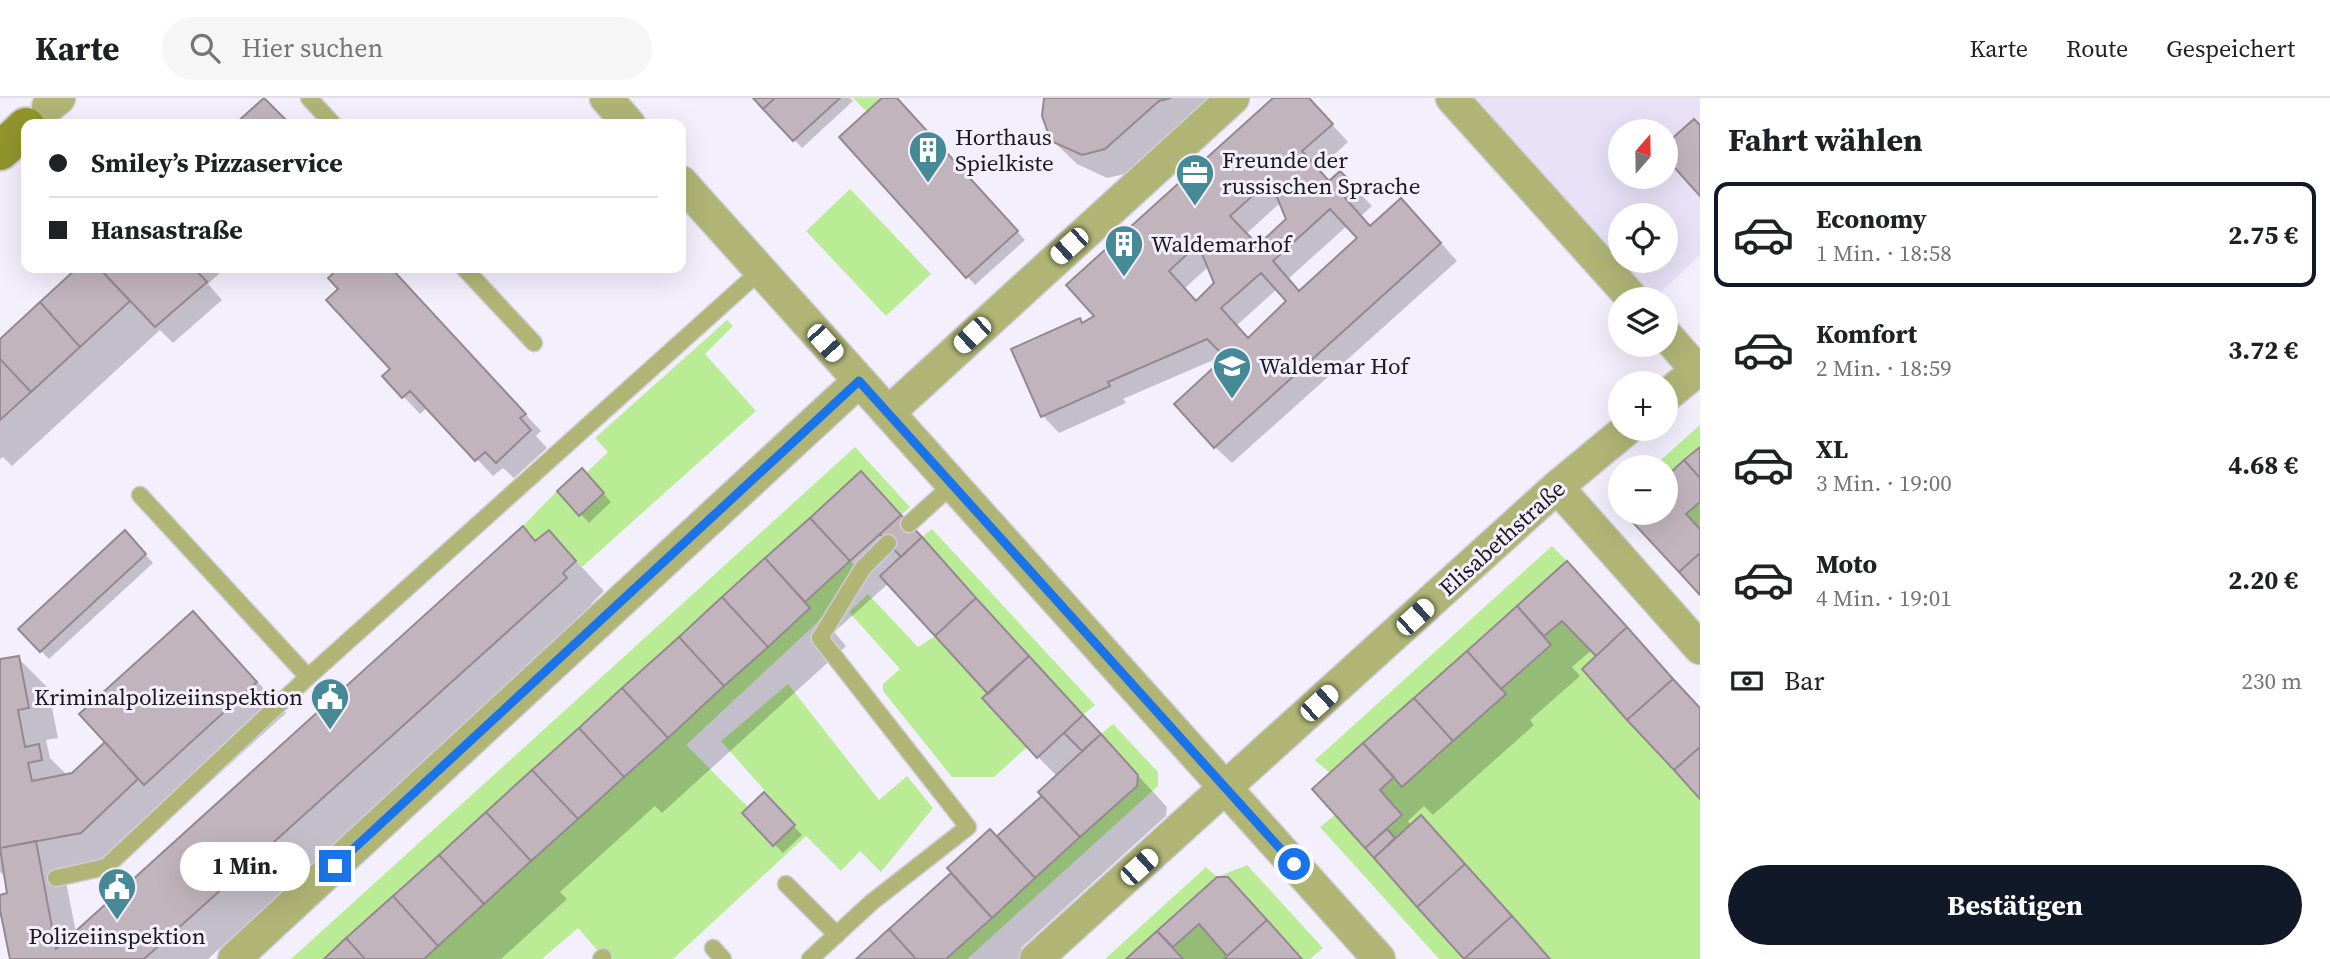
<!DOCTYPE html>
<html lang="de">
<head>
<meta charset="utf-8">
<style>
  body { margin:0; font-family:"Source Serif 4",serif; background:#f6f6f6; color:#202124; height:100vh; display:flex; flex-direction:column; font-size:26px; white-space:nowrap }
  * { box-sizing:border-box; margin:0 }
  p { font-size:23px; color:#757577 }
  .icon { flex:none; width:38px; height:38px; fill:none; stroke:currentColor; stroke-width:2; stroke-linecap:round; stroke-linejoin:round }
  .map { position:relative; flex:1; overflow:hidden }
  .details { display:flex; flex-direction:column; background:#fff; width:630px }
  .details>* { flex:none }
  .top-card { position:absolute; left:21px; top:21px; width:665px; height:154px; border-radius:14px; box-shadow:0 7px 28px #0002; display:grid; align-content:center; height:154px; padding:0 28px; background:#fff }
  .needle { width:46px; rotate:20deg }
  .tools { position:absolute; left:1608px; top:21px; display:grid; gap:14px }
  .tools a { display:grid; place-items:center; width:70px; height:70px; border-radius:50%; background:#fff; box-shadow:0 7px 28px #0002; font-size:35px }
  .end { position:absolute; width:32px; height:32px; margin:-16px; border:9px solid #1a73e8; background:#fff; box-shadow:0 0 0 4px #fff }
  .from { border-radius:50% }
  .bubble { position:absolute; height:49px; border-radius:24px; background:#fff; box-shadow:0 7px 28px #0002; font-size:23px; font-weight:700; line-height:49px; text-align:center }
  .car { position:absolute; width:21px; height:42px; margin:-21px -10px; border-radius:9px; box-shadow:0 0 5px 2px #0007; background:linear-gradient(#fff 24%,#345 0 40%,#fff 0 76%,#345 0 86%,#fff 0) }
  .top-card b { display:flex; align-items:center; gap:24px; height:66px; font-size:26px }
  .top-card b+b { border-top:2px solid #e0e0e0 }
  .top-card i { width:18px; height:18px; background:#202124 }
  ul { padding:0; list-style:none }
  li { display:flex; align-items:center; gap:21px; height:105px; margin:0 14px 10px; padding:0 14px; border:4px solid transparent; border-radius:14px }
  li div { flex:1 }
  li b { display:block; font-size:26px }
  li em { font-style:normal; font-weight:700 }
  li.current { border-color:#111827 }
  li>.icon { width:63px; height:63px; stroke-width:1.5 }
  h2 { padding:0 28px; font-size:32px; line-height:84px }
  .pay { display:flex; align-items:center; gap:18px; height:77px; padding:0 28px; font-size:26px }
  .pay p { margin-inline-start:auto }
  .button { display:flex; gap:14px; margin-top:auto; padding:14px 28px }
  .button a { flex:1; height:80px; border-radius:42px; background:#111827; color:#fff; font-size:28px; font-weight:700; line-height:80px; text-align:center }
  header { display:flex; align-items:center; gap:42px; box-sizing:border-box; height:98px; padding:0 35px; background:#fff; border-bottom:2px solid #e0e0e0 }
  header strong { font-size:33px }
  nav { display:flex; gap:38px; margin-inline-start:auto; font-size:24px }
  .search { width:490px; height:63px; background:#f6f6f6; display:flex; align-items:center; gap:18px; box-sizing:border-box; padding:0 24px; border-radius:38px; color:#757577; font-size:26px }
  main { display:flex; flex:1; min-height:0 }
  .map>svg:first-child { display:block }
  .built { fill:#e8e1f7; fill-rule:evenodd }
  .green { fill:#baec95 }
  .shadow { fill:#0003; fill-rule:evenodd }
  .building { fill:#c2b4bc; stroke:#958890; stroke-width:2; fill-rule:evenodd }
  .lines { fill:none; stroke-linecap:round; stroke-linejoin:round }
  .lane-casing { stroke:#d0cdd9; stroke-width:19 }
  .street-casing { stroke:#d0cdd9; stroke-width:35 }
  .secondary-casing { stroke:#d0cdd9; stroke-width:42 }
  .lane { stroke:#b0b576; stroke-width:16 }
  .street { stroke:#b0b576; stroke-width:32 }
  .secondary { stroke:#91952b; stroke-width:38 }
  .route { stroke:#1a73e8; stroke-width:9 }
  .labels { text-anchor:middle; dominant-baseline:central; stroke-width:6; stroke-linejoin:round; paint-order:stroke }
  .poi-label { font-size:23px; fill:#1b191e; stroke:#f3effd; text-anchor:start }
  .street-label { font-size:23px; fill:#1b191e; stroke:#f3effd }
</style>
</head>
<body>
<header>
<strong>Karte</strong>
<div class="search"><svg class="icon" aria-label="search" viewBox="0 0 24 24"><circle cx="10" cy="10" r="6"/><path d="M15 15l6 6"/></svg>Hier suchen</div>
<nav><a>Karte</a><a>Route</a><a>Gespeichert</a></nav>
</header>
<main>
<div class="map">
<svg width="1700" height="861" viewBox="0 0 1700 861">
  <rect width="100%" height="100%" fill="#f3effd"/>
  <path class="built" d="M1468,0H1700V157L1654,201ZM1620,33H1666V79H1620ZM1620,117H1666V163H1620Z"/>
  <path class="green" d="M853,0H882L867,14Z
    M850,91L931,176L886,218L806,133Z
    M727,222L733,228L705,256L756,313L582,469L549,432L535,443L523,428L557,393L579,418L604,395L586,375L608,354L595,340Z
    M1700,327V350L1666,380V369H1653Z
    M855,349L910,409L901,417L861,374L324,861H291Z
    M1700,404V431L1686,416Z
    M932,431L1095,607L1083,617L922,439Z
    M1552,448L1567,463L1330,675L1315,662Z
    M850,463L856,468L821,521L686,647L748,709L742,715L773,747L795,727L721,643L788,586L879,702L907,678L933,710L881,774L860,753L841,773L806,738L673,861H605L578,830L542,861H414Z
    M868,496L918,549L935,538L988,596L983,601L1027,649L994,679H952L883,593V586L900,571L849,514Z
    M1562,523L1596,558L1582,571L1700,701V861H1550L1422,718L1395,740L1387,731L1402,717L1380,692L1394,679L1403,688L1505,597L1501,591L1551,548L1544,538Z
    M1113,626L1158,674V688L967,861H946L1137,688L1138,677L1101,636Z
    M1335,717L1464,861H1439L1320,729Z
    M1247,767L1323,850L1310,861H1302L1229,779H1217L1126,861H1105L1206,769L1217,779Z
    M1199,826L1227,858L1224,861H1183L1173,849Z"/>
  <path class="shadow" d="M755,0H850L853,3L802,50Z
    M885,0H896L1025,142L975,187L967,178Z
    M1046,0H1228L1129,75L1107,80L1077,66L1052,42L1046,30Z
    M1276,0H1308L1348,44L1318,71L1330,84L1340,75L1372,108L1361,118L1371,130L1418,119L1457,163L1232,365L1215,349L1227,259L1225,257L1123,301L1126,305L1059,335L1043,318L1083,226L1097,218ZM1281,104L1288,121L1258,149L1246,136ZM1348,127L1360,140L1300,195L1288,181ZM1209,168L1216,186L1197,204L1184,191ZM1277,191L1288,203L1248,241L1236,228Z
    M80,170H225L208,186L222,202L173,245L160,232L12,368L3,359L0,361V243Z
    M342,170H390L541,333L536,338L547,350L514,380L503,370L493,378L428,309L420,316L384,278L392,271L330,181Z
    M1700,353V495L1628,416L1666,415V383Z
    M861,376L1167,709L1166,718L1021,850L1028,858L1024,861H859L959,786L998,740L1044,698L1057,678L1038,659L990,596L889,485L834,534L846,548L662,715L655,708L560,794L567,801L501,861H327Z
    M590,381L611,404L589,425L559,393Z
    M549,434L604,493L591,506L596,511L208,861H11L0,799L9,797L6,780L0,774V563L18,560L48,590L58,640L46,642L50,660L68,678L73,677L222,545L286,615L175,716L169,710L111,764L64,773L76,835Z
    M133,443L153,465L49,561L41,553Z
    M1567,465L1700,609V699L1593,551L1572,569L1580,578L1530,622L1534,627L1433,717L1424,708L1408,723L1412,728L1421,720L1551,861H1466L1314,691Z
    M772,704L802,737L783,755L744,715Z
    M1217,781H1228L1303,861H1128Z"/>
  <path class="building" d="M264,0L290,26H235Z
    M753,0H775L763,11Z
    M775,0H840L793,43L763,11Z
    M882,0H897L1018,133L966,180L839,39Z
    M1044,0H1171L1159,3L1105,51L1082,57L1051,43L1042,18Z
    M1273,0H1309L1333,26L1302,53L1329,83L1340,73L1357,90L1345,100L1370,128L1401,100L1441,145L1214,350L1174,306L1225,259L1207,241L1108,284L1110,288L1041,319L1011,251L1080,220L1082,225L1094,218L1066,187ZM1270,82L1286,121L1258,147L1230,118ZM1330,111L1357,140L1299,193L1273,163ZM1198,146L1214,185L1196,203L1169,173ZM1261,175L1286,203L1248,240L1221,210Z
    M1694,21L1700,27V98L1666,60V46Z
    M77,170H99L130,203L80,249L40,204Z
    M99,170H194L207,184L155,229Z
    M339,170H391L526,316L520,320L531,332L496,365L485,354L475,363L410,293L402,300L382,278L390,271L326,202L338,191L328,180Z
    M40,204L80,249L31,294L0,261V241Z
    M0,261L31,294L0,322Z
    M1700,349V380L1684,362Z
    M1684,362L1700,380V404L1686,416L1700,431V455L1679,474L1625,416L1666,415V379Z
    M582,370L604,395L579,418L557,393Z
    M861,373L901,417L850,463L810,420Z
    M901,417L922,439L901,459L880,436Z
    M810,420L850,463L805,504L765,460Z
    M523,428L535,443L549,432L576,463L563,475L567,480L144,861H10L0,812V797L7,795L0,750L36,743L56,851Z
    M125,432L146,456L40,554L18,531Z
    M922,439L976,500L935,538L880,478Z
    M1700,455V497L1679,474Z
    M765,460L810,510L768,549L722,499Z
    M1567,463L1627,529L1596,558L1562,523L1544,538L1517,508Z
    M722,499L768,549L724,588L679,539Z
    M976,500L1029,558L988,596L935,538Z
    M1517,508L1551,547L1501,591L1467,553Z
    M193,513L257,584L144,687L79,616Z
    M1627,529L1673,581L1627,622L1582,571Z
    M679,539L724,588L668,640L622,590Z
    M1467,553L1506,596L1453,643L1414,600Z
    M19,558L29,610L18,612L25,649L39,646L42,662L28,665L32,683L72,675L105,644L138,681L81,735L0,750V561Z
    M1029,558L1083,617L1037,660L982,600Z
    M1673,581L1700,610V649L1674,672L1627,622Z
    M622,590L668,640L624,679L579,630Z
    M1414,600L1453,643L1402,689L1363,645Z
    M1083,617L1101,636L1082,653L1064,635Z
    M579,630L624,679L578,721L532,672Z
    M1101,636L1138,677L1137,688L1080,739L1038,694Z
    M1363,645L1394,679L1380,692L1402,717L1365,750L1312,691Z
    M1700,649V701L1674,672Z
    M532,672L578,721L531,763L486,714Z
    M764,694L795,727L773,748L742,715Z
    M1042,698L1080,739L1035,780L997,738Z
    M486,714L531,763L484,806L439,757Z
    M1421,717L1465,766L1417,809L1374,760Z
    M990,731L1035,780L992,820L947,770Z
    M1387,731L1395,740L1374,760L1365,750Z
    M439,757L484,806L438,848L393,798Z
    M1465,766L1512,818L1464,861L1417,809Z
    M951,775L992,820L946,861H916L889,831Z
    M1217,779H1228L1267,822L1227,858L1199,826L1173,849L1157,833Z
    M393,798L438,848L424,861H365L346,840Z
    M1512,818L1550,861H1464Z
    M1267,822L1302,861H1224L1227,858Z
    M889,831L916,861H856Z
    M1157,833L1183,861H1126Z
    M346,840L365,861H324Z"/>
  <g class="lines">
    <g class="lane-casing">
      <path id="lane" d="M309,0L333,26
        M464,170L534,245
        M140,397L308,579
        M909,426L952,387
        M56,780L106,769L308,579L760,173
        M786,786L837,837
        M713,850L723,861
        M601,861L603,859
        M810,861L872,804L968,729L820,540L863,470L888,445"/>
    </g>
    <g class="street-casing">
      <path id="street" d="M606,0L629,26
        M1452,0L1633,201
        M48,9L59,0
        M681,84L1379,861
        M1666,237L1697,272
        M1666,298L1700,270
        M888,315L1233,0
        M1557,389L1700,550
        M234,861L859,283
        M1036,861L1557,389L1627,331"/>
    </g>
    <g class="secondary-casing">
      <path id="secondary" d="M0,53L26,29"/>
    </g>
    <use href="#lane" class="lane"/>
    <use href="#street" class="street"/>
    <use href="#secondary" class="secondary"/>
  </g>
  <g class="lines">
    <path class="route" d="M335,768L859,283L1294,766"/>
  </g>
  <defs>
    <g id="building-pin" transform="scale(2.0125)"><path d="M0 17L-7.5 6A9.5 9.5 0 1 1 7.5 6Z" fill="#458a96" stroke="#f3effd"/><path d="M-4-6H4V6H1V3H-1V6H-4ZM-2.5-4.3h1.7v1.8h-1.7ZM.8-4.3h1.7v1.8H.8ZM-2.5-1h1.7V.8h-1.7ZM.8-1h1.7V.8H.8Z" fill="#fff"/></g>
    <g id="office-pin" transform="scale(2.0125)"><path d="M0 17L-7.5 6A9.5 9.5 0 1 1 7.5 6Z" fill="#458a96" stroke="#f3effd"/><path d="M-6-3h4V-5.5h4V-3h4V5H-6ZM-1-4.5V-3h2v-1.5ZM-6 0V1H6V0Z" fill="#fff"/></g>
    <g id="school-pin" transform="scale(2.0125)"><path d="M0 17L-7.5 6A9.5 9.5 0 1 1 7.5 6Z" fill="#458a96" stroke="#f3effd"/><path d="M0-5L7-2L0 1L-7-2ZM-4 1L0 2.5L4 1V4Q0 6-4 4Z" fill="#fff"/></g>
    <g id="civic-pin" transform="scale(2.0125)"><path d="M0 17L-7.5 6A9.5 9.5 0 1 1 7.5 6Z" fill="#458a96" stroke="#f3effd"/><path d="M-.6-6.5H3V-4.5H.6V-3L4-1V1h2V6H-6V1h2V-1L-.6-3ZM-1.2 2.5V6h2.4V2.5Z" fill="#fff"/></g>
  </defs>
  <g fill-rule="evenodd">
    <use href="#building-pin" x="928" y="52"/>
    <use href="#office-pin" x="1195" y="75"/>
    <use href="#building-pin" x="1124" y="146"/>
    <use href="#school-pin" x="1232" y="268"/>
    <use href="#civic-pin" x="330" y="599"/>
    <use href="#civic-pin" x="117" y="789"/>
  </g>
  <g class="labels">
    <g class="poi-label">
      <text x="955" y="39">Horthaus<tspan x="955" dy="26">Spielkiste</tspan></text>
      <text x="1222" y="62">Freunde der<tspan x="1222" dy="26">russischen Sprache</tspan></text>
      <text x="1151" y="146">Waldemarhof</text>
      <text x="1259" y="268">Waldemar Hof</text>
      <text x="303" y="599" text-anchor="end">Kriminalpolizeiinspektion</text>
      <text x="117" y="838" text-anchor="middle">Polizeiinspektion</text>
    </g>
    <g class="street-label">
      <text transform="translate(1502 440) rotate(-42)">Elisabethstraße</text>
    </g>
  </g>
</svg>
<div class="tools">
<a><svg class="needle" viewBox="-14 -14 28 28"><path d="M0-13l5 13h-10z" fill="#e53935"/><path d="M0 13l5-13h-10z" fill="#757577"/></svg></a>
<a><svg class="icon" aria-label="locate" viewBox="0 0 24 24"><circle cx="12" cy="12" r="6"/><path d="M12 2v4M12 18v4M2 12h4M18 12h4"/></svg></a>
<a><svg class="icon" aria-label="layers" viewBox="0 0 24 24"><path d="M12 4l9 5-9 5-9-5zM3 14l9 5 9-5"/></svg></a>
<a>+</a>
<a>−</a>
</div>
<i class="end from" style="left:1294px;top:766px"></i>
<i class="end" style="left:335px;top:768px"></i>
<div class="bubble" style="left:180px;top:744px;width:130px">1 Min.</div>
<i class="car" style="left:1069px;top:148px;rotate:228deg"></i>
<i class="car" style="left:972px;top:237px;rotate:227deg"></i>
<i class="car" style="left:825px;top:245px;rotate:138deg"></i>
<i class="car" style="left:1415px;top:519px;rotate:48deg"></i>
<i class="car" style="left:1319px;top:605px;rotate:48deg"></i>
<i class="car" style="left:1139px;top:769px;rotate:48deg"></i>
<div class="top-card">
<b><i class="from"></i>Smiley’s Pizzaservice</b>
<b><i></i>Hansastraße</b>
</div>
</div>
<section class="details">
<h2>Fahrt wählen</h2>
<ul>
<li class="current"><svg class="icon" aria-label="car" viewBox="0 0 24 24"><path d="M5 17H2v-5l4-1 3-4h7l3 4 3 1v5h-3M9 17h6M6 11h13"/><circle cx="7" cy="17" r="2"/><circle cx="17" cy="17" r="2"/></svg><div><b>Economy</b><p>1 Min. · 18:58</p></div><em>2.75 €</em></li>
<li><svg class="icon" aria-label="car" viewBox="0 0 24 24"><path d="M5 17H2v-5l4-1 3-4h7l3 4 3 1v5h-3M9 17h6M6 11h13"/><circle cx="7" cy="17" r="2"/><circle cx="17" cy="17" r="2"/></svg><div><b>Komfort</b><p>2 Min. · 18:59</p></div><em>3.72 €</em></li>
<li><svg class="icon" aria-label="car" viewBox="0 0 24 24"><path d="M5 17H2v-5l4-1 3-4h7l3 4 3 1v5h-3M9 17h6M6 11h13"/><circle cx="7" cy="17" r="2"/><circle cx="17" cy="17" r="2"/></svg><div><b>XL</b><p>3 Min. · 19:00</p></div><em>4.68 €</em></li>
<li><svg class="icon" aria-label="car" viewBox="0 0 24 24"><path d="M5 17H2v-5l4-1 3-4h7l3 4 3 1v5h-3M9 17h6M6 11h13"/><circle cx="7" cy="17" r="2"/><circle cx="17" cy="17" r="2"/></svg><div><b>Moto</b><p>4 Min. · 19:01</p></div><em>2.20 €</em></li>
</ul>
<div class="pay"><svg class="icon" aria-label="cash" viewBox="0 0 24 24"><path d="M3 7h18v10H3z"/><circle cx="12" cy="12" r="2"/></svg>Bar<p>230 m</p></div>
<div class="button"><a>Bestätigen</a></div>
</section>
</main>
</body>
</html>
